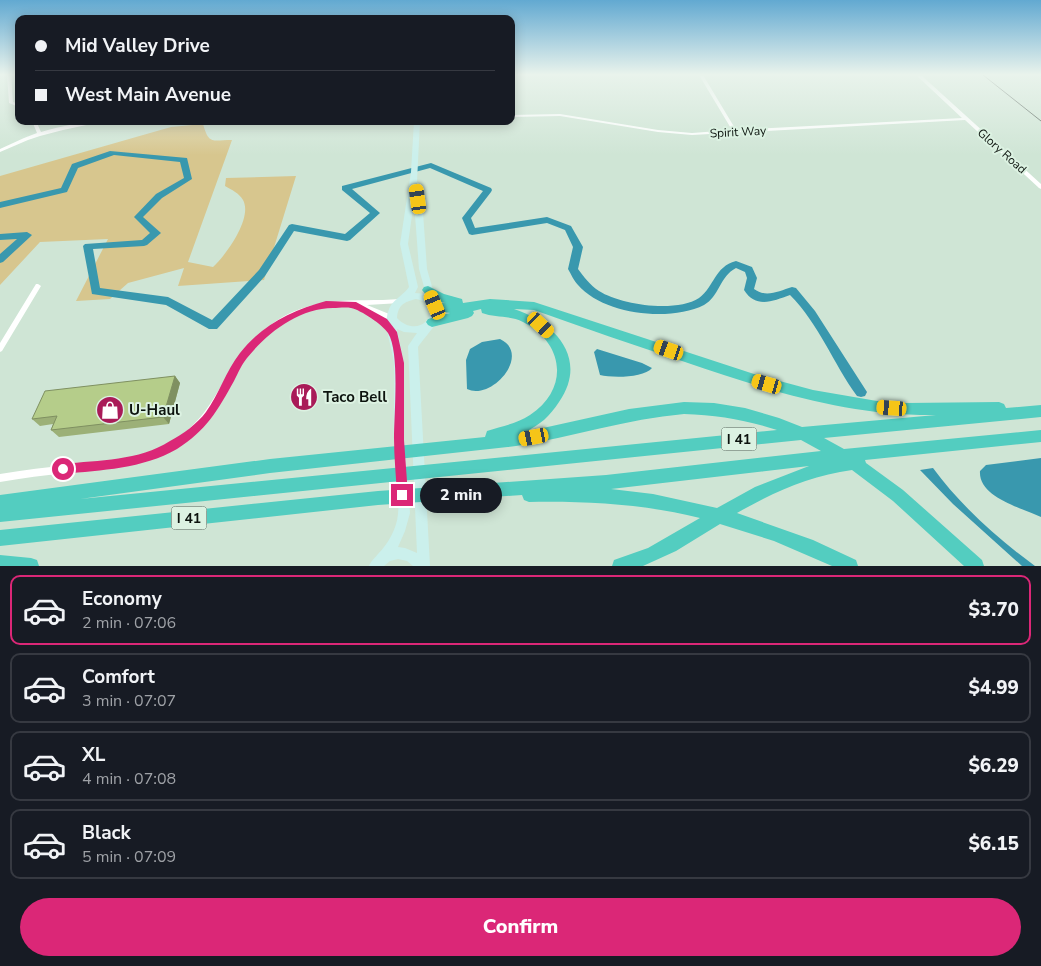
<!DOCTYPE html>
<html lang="en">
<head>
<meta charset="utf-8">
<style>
  body { margin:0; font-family:"Nunito Sans",sans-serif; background:#242831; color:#f1f3f6; height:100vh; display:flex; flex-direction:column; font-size:19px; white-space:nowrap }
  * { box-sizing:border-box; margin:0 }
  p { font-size:16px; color:#9ea1a6 }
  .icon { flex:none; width:28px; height:28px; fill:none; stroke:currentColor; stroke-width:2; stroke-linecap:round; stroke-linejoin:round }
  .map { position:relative; height:566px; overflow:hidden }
  .sheet { display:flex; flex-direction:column; background:#171b24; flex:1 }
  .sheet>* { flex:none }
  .top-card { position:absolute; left:15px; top:15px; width:500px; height:110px; border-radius:10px; box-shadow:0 2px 12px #0003; display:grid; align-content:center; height:110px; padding:0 20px; background:#171b24 }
  .end { position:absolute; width:22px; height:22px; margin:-11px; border:6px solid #db2777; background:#fff; box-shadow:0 0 0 2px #fff }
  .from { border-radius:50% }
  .bubble { position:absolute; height:35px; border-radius:18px; background:#171b24; box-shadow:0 2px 12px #0003; font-size:16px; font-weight:800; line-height:35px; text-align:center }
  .car { position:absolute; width:15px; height:30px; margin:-15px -8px; border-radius:6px; box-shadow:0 0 4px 1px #0007; background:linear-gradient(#f5c518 24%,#345 0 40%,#f5c518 0 76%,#345 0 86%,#f5c518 0) }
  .top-card b { display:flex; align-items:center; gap:18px; height:48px; font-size:19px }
  .top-card b+b { border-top:1px solid #363941 }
  .top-card i { width:12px; height:12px; background:#f1f3f6 }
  ul { padding:9px 0 0; list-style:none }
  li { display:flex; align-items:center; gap:15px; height:70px; margin:0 10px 8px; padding:0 10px; border:2px solid #363941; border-radius:10px }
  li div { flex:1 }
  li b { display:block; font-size:19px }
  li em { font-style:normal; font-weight:800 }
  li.on { border-color:#db2777 }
  li>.icon { width:45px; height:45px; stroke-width:1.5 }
  .cta { display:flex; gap:10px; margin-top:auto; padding:10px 20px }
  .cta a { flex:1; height:58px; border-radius:30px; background:#db2777; color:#fff; font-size:20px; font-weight:800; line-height:58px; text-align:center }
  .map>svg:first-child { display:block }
  .green { fill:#d7c68e }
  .water { fill:#3998ae }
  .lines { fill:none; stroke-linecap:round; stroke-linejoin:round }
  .river { fill:#3998ae; fill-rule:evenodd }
  .street { fill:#fff; fill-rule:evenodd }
  .secondary { fill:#cbf0ec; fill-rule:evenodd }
  .highway { fill:#53cdc0; fill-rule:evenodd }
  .rail { stroke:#4c5850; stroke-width:1 }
  .wall { fill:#9cb077 }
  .shaded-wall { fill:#7f9061 }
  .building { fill:#b5cd8a; stroke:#7f9061 }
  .route { fill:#db2777 }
  .labels { text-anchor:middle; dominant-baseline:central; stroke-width:4; stroke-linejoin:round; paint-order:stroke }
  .far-street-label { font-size:12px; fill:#0c130e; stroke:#dcf2e2 }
  .shield { fill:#dcf2e2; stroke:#4a564e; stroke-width:1 }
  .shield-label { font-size:14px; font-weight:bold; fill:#0c130e }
  .poi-label { font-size:15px; font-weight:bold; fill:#0c130e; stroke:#dcf2e2; text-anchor:start }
</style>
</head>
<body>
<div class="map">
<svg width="1041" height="566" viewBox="0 0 1041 566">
  <rect width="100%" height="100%" fill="#cfe5d5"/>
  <path class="green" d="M203,124C209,145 212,140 232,140L188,262L213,267C226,255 253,218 243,200C239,193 232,190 225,186L226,178L296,176L264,280L178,286L184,268L128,283L110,299L76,301L108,239L40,242L0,285V176L171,127Z"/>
  <path class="water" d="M500,339C532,354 492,401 467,389L466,360L470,349L482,342Z
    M597,349L642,363L652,368C644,378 612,378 600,375L594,352Z
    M1041,458V517C1022,508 978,497 980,471L986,465Z
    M933,468C960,505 998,539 1035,566H1022L953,504L920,470Z"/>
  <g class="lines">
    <path class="river" d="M110,151L187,158L192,179L162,198L143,217L161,233L147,245L144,246L93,249L100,288L168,297L212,320L259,270L289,225L292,224L345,234L370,213L342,190V186L431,163L491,188L492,190L491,192L471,218L475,228L547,217L571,226L583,247L578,269C584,277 590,285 599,291C621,305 676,313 699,298C715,286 714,267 736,261L752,267L757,278L754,289C766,298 779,291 792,287L796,288L815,311L867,392L865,396L861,397L857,396C833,363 819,324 790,295C773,301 756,309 744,290L747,278L745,272L736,268C720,276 719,297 704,305C670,322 604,315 578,285C574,281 571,274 568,269L573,247L565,230L547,223L472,235L469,234L462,218L483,191L430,168L352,189L380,213L350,240L347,241L294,231L265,276L217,329H209L166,305L92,294L83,246L85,244L142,240L150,233L134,217L156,194L184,178L180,162L114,155L78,168L67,192L0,208V202L61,188L72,164Z
      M27,232L32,235L30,237L3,262L0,263V254L17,239L0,240V234Z"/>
    <path class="street" d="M7,75H11L13,102L19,104V107L9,103Z
      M699,75H703L736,130L962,118L916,75H921L1041,184V189L1039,188L965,120L692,135L658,132L560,116L511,117V115L560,114L658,130L692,133L732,130Z
      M32,121H36L41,132C62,126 84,121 105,121L63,130L40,136L28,140L0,152V149L24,138L37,133Z
      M36,284H38L41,286L2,351L0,352V343Z
      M400,299H402L403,301L402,303H400L367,305L394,316L395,318L394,320L392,321L379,316C386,320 391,324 395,331L394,333C393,333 392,334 391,333C387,332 383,325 380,323C373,318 362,310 354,306C348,303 321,308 313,310C278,319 251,346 234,376C222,399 211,422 190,438C156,466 110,468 68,473C45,475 23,478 0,482V474C24,470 47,467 71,465C104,461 141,460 170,443C199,426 212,402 228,374C250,335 285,306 332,302C355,299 377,301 400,299Z"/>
    <path class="secondary" d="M414,121H420L417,182L421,184L427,269L435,297L434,299L441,307C440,323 427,334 418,347L430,566H413L407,561L398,559L390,561L384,566H369C371,561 374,559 378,554C388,544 397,528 398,514C400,492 395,464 394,441C393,416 395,390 394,365C393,348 383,329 388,312C391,300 403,296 409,287L400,244L411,172ZM414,201L419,269L426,294L415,293L418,287L408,244ZM416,299C423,300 427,303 431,308C430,328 410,332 397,318C398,305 404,302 416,299ZM397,329L404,332L417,333L408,346L417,553L405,548L398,547L405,531L410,513L404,440V363Z"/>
    <path class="highway" d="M428,286L444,294L462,299L463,303L490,299L534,302L754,374L813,390L877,401L906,403L999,402L1004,404L1006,408L1041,405V417L824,438L844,449L1041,430V442L865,460L866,463L903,490L982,560L984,566H964L893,501L852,470C810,476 773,492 737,513L813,540L856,560L858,566H832L774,541L720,524L676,551L643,566H612L614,560L648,548L700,518C644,504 586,501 529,502L524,500L522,495L378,505L0,546V530L378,491L606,475L821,451L801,440L0,522V495L270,459L485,437L487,431C502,426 516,424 530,415C570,388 564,343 523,322C510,315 495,318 482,313L481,309L473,311L474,313L472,316L468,318L432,327L428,325L426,322L428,319L450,313L432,310L430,307L432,304L445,303C437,301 427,297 422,290L424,287ZM514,309L534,310C584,328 634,345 685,362C768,390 847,416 936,415L802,427L779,418L745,408L714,403L684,402L629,409L525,432C540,425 550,416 559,402C589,359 555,322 514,309ZM684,414C717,415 746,420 777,430L80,499L270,473L516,446C572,437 627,419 684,414ZM809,466L755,487L717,508L653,494L611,489Z
      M0,555L31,558L37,560L39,566H0Z"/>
    <path class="rail" d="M983,75L1041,121"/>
  </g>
  <path class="wall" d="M175,376L180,383L169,424L59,437L51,430L53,424L40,426L32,419Z"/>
  <path class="shaded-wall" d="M175,376L180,383L169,424L163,417Z"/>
  <path class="building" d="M175,376L163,417L51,430L57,416L32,419L45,391Z"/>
  <linearGradient id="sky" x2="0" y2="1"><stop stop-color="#62a9d1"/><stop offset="0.48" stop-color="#e9f3ec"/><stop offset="1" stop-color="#e9f3ec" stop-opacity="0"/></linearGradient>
  <rect width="1041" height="155" fill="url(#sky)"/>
  <path class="route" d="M326,301L356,302L387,319L397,332L404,363V440L408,495L406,498L402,500L399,498L397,495C396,476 394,457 394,438C394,414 400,352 388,333C383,325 361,310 351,308C346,307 338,308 333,308C299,308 267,333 247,358C242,364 238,373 234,381C218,410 206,431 177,449C142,469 102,470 63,474L60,473L58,469L60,466L63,464C99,460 139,461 170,441C183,434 197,424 206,412C219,394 226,371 240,353C262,325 292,310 326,301Z"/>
  <defs>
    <g id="restaurant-disc" transform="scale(1.4375)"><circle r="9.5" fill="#a91b58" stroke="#dcf2e2"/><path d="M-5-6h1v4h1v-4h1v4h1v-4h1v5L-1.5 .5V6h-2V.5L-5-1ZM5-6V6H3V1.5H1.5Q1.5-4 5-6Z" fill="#fff"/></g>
    <g id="shop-disc" transform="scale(1.4375)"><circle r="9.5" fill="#a91b58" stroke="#dcf2e2"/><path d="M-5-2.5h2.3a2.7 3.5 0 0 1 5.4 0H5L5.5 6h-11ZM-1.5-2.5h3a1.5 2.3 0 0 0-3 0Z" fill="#fff"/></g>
  </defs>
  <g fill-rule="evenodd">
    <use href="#restaurant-disc" x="304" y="397"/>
    <use href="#shop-disc" x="110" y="410"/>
  </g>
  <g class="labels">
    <g class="far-street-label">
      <text transform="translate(738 132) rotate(-3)">Spirit Way</text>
      <text transform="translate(1002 151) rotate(42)">Glory Road</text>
    </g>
    <g class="shield">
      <rect x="721.5" y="427.5" width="35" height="23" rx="4"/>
      <rect x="171.5" y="506.5" width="35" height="23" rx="4"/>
    </g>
    <g class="shield-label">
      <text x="739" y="439">I 41</text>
      <text x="189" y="518">I 41</text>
    </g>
    <g class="poi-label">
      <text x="323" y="397">Taco Bell</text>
      <text x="129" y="410">U-Haul</text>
    </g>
  </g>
</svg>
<i class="end from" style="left:63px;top:469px"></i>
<i class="end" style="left:402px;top:495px"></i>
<div class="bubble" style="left:420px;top:478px;width:82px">2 min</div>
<i class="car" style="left:418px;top:199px;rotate:352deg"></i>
<i class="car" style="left:435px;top:305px;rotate:337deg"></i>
<i class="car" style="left:541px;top:325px;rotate:133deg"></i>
<i class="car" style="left:669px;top:350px;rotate:289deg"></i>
<i class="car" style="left:767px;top:384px;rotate:286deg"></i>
<i class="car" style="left:892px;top:408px;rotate:274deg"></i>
<i class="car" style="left:534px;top:437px;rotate:259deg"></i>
<div class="top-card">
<b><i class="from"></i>Mid Valley Drive</b>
<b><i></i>West Main Avenue</b>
</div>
</div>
<section class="sheet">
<ul>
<li class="on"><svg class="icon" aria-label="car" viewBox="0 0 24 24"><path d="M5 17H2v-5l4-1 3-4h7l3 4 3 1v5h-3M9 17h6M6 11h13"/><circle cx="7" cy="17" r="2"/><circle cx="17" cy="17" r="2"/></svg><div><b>Economy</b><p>2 min · 07:06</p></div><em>$3.70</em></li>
<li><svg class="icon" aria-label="car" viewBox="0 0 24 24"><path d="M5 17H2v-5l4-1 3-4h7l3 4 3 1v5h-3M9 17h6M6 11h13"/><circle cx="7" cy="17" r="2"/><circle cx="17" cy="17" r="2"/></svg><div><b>Comfort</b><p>3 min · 07:07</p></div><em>$4.99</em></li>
<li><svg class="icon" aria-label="car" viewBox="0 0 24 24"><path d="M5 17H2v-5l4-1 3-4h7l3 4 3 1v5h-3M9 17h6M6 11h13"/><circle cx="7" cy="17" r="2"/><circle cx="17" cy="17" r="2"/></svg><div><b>XL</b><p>4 min · 07:08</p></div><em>$6.29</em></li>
<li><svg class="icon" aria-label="car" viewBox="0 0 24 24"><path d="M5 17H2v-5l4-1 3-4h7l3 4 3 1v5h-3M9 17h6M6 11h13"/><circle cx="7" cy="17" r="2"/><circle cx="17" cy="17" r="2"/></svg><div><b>Black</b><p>5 min · 07:09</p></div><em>$6.15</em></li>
</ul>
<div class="cta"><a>Confirm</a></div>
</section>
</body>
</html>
